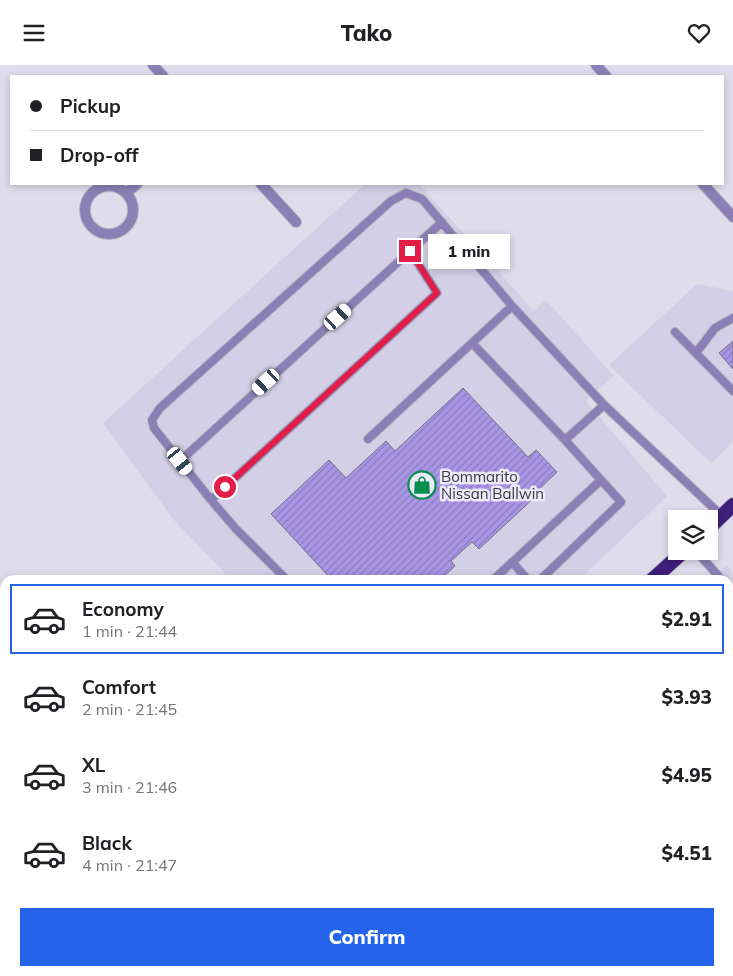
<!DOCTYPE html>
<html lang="en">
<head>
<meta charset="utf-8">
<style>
  body { margin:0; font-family:Mulish,sans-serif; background:#f6f6f6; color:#202124; height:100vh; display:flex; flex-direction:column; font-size:19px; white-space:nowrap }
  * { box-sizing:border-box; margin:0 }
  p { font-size:16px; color:#757577 }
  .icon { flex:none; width:28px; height:28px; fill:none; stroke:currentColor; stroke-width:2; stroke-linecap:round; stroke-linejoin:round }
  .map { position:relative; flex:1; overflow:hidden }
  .panel { position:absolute; left:0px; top:510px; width:734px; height:401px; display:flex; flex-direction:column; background:#fff; border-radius:15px 15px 0 0; box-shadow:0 2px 8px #0003 }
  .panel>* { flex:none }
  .banner { position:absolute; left:10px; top:10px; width:714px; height:110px; border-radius:0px; box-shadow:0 2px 8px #0003; display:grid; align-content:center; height:110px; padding:0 20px; background:#fff }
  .fabs { position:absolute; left:668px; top:445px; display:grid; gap:10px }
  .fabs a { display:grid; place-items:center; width:50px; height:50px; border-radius:0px; background:#fff; box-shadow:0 2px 8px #0003; font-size:25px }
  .end { position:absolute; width:22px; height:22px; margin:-11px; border:6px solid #e11d48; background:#fff; box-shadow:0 0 0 2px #fff }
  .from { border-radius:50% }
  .bubble { position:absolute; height:35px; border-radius:0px; background:#fff; box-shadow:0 2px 8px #0003; font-size:16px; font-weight:800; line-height:35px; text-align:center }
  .car { position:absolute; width:15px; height:30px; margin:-15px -8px; border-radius:6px; box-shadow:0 0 4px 1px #0007; background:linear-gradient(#fff 24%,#345 0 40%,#fff 0 76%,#345 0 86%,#fff 0) }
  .banner b { display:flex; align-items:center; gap:18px; height:48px; font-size:19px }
  .banner b+b { border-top:1px solid #e0e0e0 }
  .banner i { width:12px; height:12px; background:#202124 }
  ul { padding:9px 0 0; list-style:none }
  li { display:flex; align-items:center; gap:15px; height:70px; margin:0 10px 8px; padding:0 10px; border:2px solid transparent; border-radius:0px }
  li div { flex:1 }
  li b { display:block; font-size:19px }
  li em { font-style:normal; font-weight:800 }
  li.selected { border-color:#2563eb }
  li>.icon { width:45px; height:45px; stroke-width:1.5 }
  .cta { display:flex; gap:10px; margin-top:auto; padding:10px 20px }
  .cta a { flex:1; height:58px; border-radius:0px; background:#2563eb; color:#fff; font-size:20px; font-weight:800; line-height:58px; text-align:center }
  header { display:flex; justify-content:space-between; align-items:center; height:65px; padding:0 20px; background:#fff; font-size:22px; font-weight:800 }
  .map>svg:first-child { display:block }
  .built { fill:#d3cfe6 }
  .building { fill:url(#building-hatch); stroke:#757381 }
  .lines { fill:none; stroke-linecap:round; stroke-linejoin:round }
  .service-casing { stroke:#bbb8c6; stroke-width:10 }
  .minor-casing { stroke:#bbb8c6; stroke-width:12 }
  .trunk-casing { stroke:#bbb8c6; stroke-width:16 }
  .service { stroke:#8b80b5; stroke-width:8 }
  .minor { stroke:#8b80b5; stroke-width:10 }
  .trunk { stroke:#401e7c; stroke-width:14 }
  .route { stroke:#e11d48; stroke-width:6 }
  .labels { text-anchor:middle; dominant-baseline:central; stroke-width:5; stroke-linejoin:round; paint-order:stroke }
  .poi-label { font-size:15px; fill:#3b3a40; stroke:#ece9f9; text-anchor:start }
</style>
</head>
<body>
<header><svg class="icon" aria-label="menu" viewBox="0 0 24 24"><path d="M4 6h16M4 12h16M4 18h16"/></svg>Tako<svg class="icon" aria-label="heart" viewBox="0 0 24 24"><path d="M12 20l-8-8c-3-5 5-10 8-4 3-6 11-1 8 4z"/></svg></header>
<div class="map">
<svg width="733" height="911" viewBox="0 0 733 911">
  <defs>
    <pattern id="building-hatch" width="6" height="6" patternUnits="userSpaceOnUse" patternTransform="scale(1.25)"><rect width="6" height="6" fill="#a895e6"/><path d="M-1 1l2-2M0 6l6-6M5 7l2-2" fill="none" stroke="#8a7bbc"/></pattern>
  </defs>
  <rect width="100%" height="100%" fill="#dfdcec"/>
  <path class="built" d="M365,119H419L534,246L546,235L614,311L586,336L667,431L579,515H232L173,454L103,358Z
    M697,219L733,226V377L711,398L609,300Z
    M727,500L733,510V705L729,709V515H711Z
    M5,795V906H170L165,911H0V800Z
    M295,906H702L706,911H289Z"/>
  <path class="building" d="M733,276V304L719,288Z
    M463,323L528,392L536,385L557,407L535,428L537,430L479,484L472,477L451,496L455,501L440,515H426L421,509L414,515H332L271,449L329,395L346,413L386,376L395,386Z"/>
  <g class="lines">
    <g class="service-casing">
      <path id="service" d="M675,267L733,326
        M472,278L565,375
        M696,288L715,263L733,253
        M368,374L512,241
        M180,396L442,157
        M211,435L437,228L410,186
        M696,486L722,515
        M512,497L528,515
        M287,515L236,464L211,435L154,363L152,355L160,343L391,136L406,128L422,134L512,241L604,340L722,451
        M493,515L601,415L565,375L604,340
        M540,515L621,437L601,415
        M729,523L733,528
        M729,547L733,543
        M0,817L5,815
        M729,885L733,889
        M123,906L128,911
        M467,906L477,911
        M679,906L684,911
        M326,911L331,906"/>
    </g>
    <g class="minor-casing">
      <path id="minor" d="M153,0L163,11
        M596,0L606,11
        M261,119L296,157
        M703,119L733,152
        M85 145a24 24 0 1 1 48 0a24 24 0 1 1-48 0Z
        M126,128L137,119
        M1,563L5,558"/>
    </g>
    <g class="trunk-casing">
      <path id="trunk" d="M709,463L733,440
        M652,515L684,486
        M229,911L234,906"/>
    </g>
    <use href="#service" class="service"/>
    <use href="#minor" class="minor"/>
    <use href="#trunk" class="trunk"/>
  </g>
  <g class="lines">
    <path class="route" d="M225,422L437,228L410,186"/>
  </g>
  <defs>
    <g id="shop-ring" transform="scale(1.4375)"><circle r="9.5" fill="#ece9f9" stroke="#078e4c" stroke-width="1.5"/><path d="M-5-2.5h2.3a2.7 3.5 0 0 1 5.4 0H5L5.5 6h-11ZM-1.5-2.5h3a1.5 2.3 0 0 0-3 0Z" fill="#078e4c"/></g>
  </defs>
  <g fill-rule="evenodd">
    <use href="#shop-ring" x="422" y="420"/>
  </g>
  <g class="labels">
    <g class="poi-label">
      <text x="441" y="411">Bommarito<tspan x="441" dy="17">Nissan Ballwin</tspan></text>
    </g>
  </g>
</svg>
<div class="fabs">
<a><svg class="icon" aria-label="layers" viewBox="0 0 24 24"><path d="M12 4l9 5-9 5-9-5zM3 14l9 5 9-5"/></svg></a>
</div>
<i class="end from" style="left:225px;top:422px"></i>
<i class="end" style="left:410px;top:186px"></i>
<div class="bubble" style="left:428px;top:169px;width:82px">1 min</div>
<i class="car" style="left:338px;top:252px;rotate:48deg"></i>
<i class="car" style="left:266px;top:317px;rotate:228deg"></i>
<i class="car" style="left:180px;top:396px;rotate:142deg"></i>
<div class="banner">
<b><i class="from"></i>Pickup</b>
<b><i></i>Drop-off</b>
</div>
<section class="panel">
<ul>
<li class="selected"><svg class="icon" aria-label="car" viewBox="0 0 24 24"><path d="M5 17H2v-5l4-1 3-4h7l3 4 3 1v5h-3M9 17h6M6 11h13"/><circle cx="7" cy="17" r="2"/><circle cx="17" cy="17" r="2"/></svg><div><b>Economy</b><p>1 min · 21:44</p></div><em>$2.91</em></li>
<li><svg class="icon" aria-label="car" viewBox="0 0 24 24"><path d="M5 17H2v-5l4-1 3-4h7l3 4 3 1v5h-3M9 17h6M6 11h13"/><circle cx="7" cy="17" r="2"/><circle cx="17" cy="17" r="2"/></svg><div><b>Comfort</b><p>2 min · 21:45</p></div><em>$3.93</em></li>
<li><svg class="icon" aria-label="car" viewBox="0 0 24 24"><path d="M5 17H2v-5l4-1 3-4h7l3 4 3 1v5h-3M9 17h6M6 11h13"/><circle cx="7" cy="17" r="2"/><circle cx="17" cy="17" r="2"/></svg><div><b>XL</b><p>3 min · 21:46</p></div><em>$4.95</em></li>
<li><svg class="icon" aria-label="car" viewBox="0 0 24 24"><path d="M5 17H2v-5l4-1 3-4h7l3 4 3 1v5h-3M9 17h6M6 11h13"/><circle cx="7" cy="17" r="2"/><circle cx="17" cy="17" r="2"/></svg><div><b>Black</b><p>4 min · 21:47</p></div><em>$4.51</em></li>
</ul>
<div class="cta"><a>Confirm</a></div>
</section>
</div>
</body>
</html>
